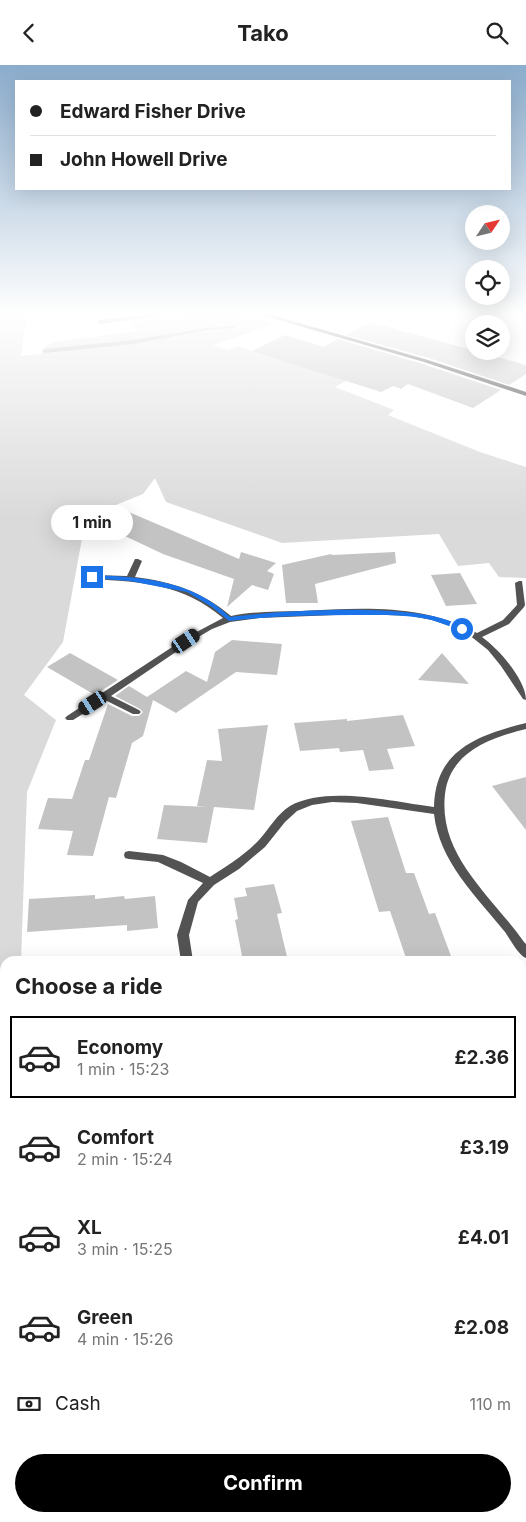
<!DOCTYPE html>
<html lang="en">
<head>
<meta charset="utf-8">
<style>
  body { margin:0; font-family:Inter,sans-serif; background:#f2f2f2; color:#222; height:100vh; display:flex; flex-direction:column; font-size:19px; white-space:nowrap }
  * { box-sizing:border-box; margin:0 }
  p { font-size:16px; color:#767676 }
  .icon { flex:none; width:28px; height:28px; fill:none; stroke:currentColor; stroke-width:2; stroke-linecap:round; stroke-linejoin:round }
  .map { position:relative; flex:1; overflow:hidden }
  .details { position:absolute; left:0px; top:891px; width:526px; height:566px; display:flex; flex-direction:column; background:#fff; border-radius:15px 15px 0 0; box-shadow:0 5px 20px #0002 }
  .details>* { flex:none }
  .guide { position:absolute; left:15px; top:15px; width:496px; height:110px; border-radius:0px; box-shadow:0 5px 20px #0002; display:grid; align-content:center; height:110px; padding:0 15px; background:#fff }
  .needle { width:32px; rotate:55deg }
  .buttons { position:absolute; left:465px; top:140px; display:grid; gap:10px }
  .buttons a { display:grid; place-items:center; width:45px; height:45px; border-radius:50%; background:#fff; box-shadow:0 5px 20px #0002; font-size:25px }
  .end { position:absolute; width:22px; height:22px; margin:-11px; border:6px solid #1a73e8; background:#fff; box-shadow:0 0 0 2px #fff }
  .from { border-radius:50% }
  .bubble { position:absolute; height:35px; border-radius:18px; background:#fff; box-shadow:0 5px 20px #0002; font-size:16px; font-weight:700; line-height:35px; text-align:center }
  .car { position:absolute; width:15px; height:30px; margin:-15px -8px; border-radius:6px; box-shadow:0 0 4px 1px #0007; background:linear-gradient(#222 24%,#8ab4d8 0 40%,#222 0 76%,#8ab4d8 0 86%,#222 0) }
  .guide b { display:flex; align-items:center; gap:18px; height:48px; font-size:19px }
  .guide b+b { border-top:1px solid #e0e0e0 }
  .guide i { width:12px; height:12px; background:#222 }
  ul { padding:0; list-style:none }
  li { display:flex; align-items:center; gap:15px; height:82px; margin:0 10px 8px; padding:0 5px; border:2px solid transparent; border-radius:0px }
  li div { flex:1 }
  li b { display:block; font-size:19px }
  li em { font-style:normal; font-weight:700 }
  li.selected { border-color:#000 }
  li>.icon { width:45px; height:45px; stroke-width:1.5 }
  h2 { padding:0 15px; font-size:22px; line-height:60px }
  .pay { display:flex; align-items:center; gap:12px; height:55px; padding:0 15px; font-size:19px }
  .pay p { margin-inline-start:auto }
  .button { display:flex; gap:10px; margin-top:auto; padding:10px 15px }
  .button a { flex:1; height:58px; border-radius:30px; background:#000; color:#fff; font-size:20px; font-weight:700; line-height:58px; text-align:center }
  header { display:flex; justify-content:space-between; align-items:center; height:65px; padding:0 15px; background:#fff; font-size:22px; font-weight:700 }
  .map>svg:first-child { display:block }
  .green { fill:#dadada }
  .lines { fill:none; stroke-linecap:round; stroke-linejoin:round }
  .stream { fill:#a1a1a1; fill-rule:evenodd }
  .building { fill:#c3c3c3 }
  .street { fill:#535353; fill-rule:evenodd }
  .secondary { fill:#202020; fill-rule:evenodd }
  .route { fill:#1a73e8 }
</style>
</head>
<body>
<header><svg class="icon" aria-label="back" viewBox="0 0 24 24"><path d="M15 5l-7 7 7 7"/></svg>Tako<svg class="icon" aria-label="search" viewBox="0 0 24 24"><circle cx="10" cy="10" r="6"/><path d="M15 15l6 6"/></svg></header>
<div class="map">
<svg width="526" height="1457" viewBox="0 0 526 1457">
  <rect width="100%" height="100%" fill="#fff"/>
  <path class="green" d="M0,249H30L24,268L21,291L41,289L44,282L55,277L138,266L131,257L189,249H238L275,259L213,280L227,285L238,281L269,292L284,284L346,316L335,322L394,345L388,350L480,387L526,402V513L499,512L489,498L458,501L439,469L282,478L166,437L155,413L143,429L86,452L63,577L24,630L56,655L27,727L21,896H5V1234L0,1315Z
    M526,1031V1089L521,1090V1032Z"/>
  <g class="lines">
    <path class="stream" d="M234,261H236V263L207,265L133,279L45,288L42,286L45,284L133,275L207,263Z"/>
  </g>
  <path class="building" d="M370,257L526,300V309L509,320L429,293L346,270Z
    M285,270L324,282L338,274L423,299L501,325L473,343L408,319L401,324L393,321L381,327L252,286Z
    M117,442L239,494L241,487L276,498L267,506L274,509L268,525L252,520L227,542L234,514L163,489L91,455Z
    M395,487L396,498L315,519L318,538H286L282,500L331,489L332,490Z
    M460,508L477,539L446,541L431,510Z
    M232,575L282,579L277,610L236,607L176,648L153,635L143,671L132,678L116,733L109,732L93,791L67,790L73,766L38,764L48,733L72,734L85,695H89L108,639L132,651H139L143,647L140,644L115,631L129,621L147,632L186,606L207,617L215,587Z
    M70,588L118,615L95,630L47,602Z
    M442,588L469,619L418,615Z
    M403,650L415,681L387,684L394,704L369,706L363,685L340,687L339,683L300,686L294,658L347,654V656Z
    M268,660L254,745L214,742L207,778L157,774L164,740L208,742L197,741L207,695L222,696L218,664Z
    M526,712V765L492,721Z
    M388,752L406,808H414L429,849L435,848L451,891L407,896L390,846L379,847L351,756Z
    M274,819L282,848L277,849L288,896H243L235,855L238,854L234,833L247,831L245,823Z
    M95,830V834L124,831L125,834L155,831L158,863L127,866V860L27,867L29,834Z"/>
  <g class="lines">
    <path class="street" d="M153,249H172L100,259L97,257L100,255Z
      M135,494H138L142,496L135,512C173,517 201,526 231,551C253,546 277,547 300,546C361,543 422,538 477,568L503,555L517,540L515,518L519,516H522L525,540L524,542L509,559L482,572C499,584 526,615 526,635L523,634L501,601L488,585L473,573L453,562L432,555L411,551L362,549L259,553L230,557L212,564L195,574L111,631L139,645L141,647L139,649H133L105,635L73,655H67L65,653L67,651L189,571L223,553C183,519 143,517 92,514L88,512L92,510L127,511Z
      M526,658V664C490,673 450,687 445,729C438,791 492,831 524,877L526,879V893C519,891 510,874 505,867C476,831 439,796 434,749L357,738L332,737L312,740L297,746L285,757L265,782L239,804L214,820L198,837L189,870L193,896H181L177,870L188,835L203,818L158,797L129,794L125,793L124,790L125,787L129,786L163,790L181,797L210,812C227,801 245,790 259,775C269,764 277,749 290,741C327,720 394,737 434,742C435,685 478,670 526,658Z
      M251,1452H267L266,1457H250Z"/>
    <path class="secondary" d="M258,249H268L428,295L526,327V331L424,297Z"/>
  </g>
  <linearGradient id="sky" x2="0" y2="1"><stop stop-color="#8baccc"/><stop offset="0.55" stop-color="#fff"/><stop offset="1" stop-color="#fff" stop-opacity="0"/></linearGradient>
  <rect width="526" height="453" fill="url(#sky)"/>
  <path class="route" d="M92,510C143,512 192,515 230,552C277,546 430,535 465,564L462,566C448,561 436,555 422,553C399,549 375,550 352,550C311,550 269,551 229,556L212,542L187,527L130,516L90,513L89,512Z"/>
</svg>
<div class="buttons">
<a><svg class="needle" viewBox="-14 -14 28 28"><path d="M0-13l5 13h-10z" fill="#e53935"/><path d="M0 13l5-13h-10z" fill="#767676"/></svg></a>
<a><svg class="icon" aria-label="locate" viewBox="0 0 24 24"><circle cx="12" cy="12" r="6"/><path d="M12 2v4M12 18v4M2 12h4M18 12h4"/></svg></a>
<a><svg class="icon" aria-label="layers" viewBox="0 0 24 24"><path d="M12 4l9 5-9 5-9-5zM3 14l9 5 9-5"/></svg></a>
</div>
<i class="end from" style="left:462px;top:564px"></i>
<i class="end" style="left:92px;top:512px"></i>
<div class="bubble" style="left:51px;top:440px;width:82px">1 min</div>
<i class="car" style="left:186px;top:576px;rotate:56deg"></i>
<i class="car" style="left:93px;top:638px;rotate:237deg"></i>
<div class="guide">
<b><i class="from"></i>Edward Fisher Drive</b>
<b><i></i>John Howell Drive</b>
</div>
<section class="details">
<h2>Choose a ride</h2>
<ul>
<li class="selected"><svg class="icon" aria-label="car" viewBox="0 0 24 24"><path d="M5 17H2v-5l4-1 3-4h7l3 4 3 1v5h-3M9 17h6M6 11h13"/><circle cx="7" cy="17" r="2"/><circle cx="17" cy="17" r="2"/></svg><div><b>Economy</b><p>1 min · 15:23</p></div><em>£2.36</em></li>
<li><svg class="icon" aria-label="car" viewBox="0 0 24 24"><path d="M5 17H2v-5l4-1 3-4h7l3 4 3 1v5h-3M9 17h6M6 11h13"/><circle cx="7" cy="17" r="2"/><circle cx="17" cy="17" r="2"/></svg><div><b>Comfort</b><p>2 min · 15:24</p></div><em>£3.19</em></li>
<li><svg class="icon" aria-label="car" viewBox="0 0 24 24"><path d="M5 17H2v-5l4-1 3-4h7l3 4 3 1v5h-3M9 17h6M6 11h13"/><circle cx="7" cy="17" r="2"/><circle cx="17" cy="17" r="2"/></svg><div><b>XL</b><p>3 min · 15:25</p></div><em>£4.01</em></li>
<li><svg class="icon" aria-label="car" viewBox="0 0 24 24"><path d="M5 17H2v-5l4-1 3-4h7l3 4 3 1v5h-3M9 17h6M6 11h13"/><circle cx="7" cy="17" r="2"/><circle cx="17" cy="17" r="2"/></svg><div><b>Green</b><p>4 min · 15:26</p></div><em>£2.08</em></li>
</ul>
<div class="pay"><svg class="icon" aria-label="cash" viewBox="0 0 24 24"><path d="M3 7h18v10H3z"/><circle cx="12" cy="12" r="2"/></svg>Cash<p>110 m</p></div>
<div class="button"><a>Confirm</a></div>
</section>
</div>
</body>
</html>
